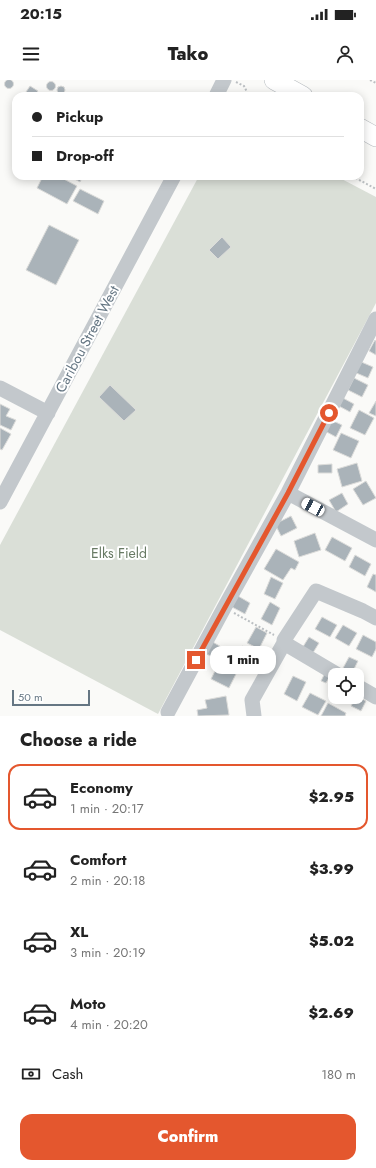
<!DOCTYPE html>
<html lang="en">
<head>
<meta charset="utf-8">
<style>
  body { margin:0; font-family:Jost,sans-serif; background:#f2f2f2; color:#222; height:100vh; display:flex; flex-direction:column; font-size:15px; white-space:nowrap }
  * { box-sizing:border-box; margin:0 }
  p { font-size:13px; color:#767676 }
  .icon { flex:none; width:22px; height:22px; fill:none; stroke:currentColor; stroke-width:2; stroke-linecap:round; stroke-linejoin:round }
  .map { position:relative; height:636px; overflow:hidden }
  .drawer { display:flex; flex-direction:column; background:#fff; flex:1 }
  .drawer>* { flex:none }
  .banner { position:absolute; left:12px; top:12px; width:352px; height:88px; border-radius:12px; box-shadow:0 2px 10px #0003; display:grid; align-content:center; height:88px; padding:0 20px; background:#fff }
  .controls { position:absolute; left:328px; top:588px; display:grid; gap:8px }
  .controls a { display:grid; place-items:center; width:36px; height:36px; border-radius:8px; background:#fff; box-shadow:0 2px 10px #0003; font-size:20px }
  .scale { position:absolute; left:12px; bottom:10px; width:78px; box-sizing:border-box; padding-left:4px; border:2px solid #657683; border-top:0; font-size:11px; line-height:14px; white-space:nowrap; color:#657683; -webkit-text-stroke:3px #fff; paint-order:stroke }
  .end { position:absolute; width:18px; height:18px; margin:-9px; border:5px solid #e4572e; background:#fff; box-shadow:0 0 0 2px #fff }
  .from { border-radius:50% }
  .bubble { position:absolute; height:28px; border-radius:12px; background:#fff; box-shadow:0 2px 10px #0003; font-size:13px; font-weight:800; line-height:28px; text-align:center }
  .car { position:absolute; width:12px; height:24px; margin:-12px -6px; border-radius:5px; box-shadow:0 0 3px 1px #0007; background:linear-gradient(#fff 24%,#345 0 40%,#fff 0 76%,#345 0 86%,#fff 0) }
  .banner b { display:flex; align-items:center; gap:14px; height:38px; font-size:15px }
  .banner b+b { border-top:1px solid #e0e0e0 }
  .banner i { width:10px; height:10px; background:#222 }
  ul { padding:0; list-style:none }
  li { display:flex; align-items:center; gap:12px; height:66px; margin:0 8px 6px; padding:0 12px; border:2px solid transparent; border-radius:12px }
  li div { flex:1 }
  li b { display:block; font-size:15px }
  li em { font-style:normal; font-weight:800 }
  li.active { border-color:#e4572e }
  li>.icon { width:36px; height:36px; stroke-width:1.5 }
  h2 { padding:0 20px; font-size:18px; line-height:48px }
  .pay { display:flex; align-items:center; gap:10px; height:44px; padding:0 20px; font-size:15px }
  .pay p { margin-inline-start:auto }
  .cta { display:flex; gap:8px; margin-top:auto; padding:8px 20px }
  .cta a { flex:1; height:46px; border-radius:12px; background:#e4572e; color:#fff; font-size:16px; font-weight:800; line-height:46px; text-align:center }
  .status { display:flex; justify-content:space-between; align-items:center; height:28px; padding:0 20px; background:#fff; direction:ltr }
  .status svg { height:11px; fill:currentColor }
  header { display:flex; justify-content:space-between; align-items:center; height:52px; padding:0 20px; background:#fff; font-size:18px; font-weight:800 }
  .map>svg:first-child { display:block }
  .green { fill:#dadfd7 }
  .building { fill:#aab3b9; stroke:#dcdcda }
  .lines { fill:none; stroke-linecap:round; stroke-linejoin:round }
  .major-casing { stroke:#b5babe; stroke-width:20 }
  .path { stroke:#bbbfc2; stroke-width:2; stroke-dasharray:2 2; stroke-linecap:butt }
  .minor { stroke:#c3c8cc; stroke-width:15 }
  .major { stroke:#fff; stroke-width:19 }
  .route { stroke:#e4572e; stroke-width:5 }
  .labels { text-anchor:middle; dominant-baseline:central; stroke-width:4; stroke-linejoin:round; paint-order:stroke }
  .street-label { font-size:14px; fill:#657683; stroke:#fff }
  .park-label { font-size:14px; fill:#687a64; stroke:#fff }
</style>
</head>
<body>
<div class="status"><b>20:15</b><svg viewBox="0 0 49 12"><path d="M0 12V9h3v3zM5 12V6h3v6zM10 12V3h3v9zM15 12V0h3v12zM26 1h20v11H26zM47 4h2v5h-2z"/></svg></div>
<header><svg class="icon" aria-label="menu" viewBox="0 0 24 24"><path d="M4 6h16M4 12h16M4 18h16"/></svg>Tako<svg class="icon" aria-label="person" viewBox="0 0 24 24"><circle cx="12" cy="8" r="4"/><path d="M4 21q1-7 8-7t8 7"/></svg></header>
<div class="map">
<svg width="376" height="636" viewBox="0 0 376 636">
  <rect width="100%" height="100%" fill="#fafaf8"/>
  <path class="green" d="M199,96H336L376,117V223L158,634L0,550V465Z"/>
  <path class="building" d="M4.5 4a4.5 4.5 0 1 1 9 0a4.5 4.5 0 1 1-9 0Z
    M46.5 6a4.5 4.5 0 1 1 9 0a4.5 4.5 0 1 1-9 0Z
    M57 10a4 4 0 1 1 8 0a4 4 0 1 1-8 0Z
    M30,6L38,11L34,16H32L26,12Z
    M43,96H58L77,106L67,124L37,108Z
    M69,96H83L80,102Z
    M80,109L104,121L98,134L73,121Z
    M49,145L79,160L56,205L26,190Z
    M222,157L231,167L218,179L209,170Z
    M375,260L376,261V275L369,271Z
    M359,281L373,287L368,298L354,292Z
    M354,298L368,305L362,317L348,310Z
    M110,305L136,330L124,341L99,317Z
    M341,317L354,324L350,332L337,325Z
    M376,321V336L369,333Z
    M0,324L10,329L6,336L16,340L11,350L0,345Z
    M359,330L374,338L365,355L350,348Z
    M329,339L342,345L336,357L323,350Z
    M0,348L11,354L2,370L0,369Z
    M341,353L359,361L351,378L333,370Z
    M357,383L362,401L342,407L337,389Z
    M332,384V393H318V385Z
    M366,401L376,418L363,425L353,409Z
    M342,413L348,424L336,432L329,420Z
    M291,436L297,448L281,456L275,444Z
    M315,453L321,470L299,477L294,461Z
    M332,457L352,468L345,481L325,470Z
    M276,469L299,482L295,490L291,488L283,500L264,489Z
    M355,475L371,484L365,496L349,487Z
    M373,494L376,495V512L367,507Z
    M271,497L283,503L275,519L264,514Z
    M238,516L250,523L245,534L232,527Z
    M270,522L280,528L272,545L261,539Z
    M322,537L337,545L330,557L315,549Z
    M343,545L357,553L349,566L335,558Z
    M256,547L267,553L259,569L247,563Z
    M363,555L376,562V569L372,577L356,569Z
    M309,557L319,563L311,576L301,570Z
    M211,561L223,568L217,580L205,573Z
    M242,566L254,572L246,588L234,582Z
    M349,577L358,581L351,595L342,590Z
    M219,583L237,592L229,608L211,599Z
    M325,593L330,596L326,603L321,601Z
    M293,596L306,602L297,621L284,614Z
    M310,613L326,621L318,635L302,627Z
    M226,616L229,635L198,636L197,630L207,628L205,620Z
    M357,616L366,621L361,631L351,626Z
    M328,623L346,633L345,636H321Z"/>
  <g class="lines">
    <g class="major-casing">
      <path id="major" d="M274,0L303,16
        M360,48L376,57"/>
    </g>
    <path class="path" d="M370,0L376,3
      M236,2L244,6L249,16
      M352,96L376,109
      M234,533L274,555"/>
    <path class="minor" d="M216,16L224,0
      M0,308L48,333
      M288,413L376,460
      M0,422L174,96
      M284,563L338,595
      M357,606L376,617
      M168,632L224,528L288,413L376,239
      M254,636L252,620L284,563V560L316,511L363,531L376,538"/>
    <use href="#major" class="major"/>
  </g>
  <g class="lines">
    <path class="route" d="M196,580L288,413L329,333"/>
  </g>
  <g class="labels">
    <g class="street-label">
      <text transform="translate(87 259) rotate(-62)">Caribou Street West</text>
    </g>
    <g class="park-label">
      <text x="119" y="473">Elks Field</text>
    </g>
  </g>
</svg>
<div class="controls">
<a><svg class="icon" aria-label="locate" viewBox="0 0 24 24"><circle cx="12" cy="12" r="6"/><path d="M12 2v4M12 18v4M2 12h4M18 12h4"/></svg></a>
</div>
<div class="scale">50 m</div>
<i class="end from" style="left:329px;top:333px"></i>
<i class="end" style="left:196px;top:580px"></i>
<div class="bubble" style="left:210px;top:566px;width:66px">1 min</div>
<i class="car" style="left:313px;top:427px;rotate:298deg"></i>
<div class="banner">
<b><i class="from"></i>Pickup</b>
<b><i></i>Drop-off</b>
</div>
</div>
<section class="drawer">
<h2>Choose a ride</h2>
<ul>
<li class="active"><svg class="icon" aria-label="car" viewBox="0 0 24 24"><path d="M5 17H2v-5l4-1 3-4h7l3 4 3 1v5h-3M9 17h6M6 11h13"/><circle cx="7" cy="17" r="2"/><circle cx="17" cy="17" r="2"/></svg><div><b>Economy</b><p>1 min · 20:17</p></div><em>$2.95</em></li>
<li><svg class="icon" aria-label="car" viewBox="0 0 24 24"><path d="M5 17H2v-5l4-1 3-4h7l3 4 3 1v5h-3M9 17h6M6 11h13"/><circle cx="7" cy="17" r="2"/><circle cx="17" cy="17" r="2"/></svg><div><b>Comfort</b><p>2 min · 20:18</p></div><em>$3.99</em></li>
<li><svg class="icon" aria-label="car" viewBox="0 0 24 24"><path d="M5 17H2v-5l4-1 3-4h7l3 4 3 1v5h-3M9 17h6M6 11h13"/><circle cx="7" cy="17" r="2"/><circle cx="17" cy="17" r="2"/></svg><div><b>XL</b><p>3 min · 20:19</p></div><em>$5.02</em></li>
<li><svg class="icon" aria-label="car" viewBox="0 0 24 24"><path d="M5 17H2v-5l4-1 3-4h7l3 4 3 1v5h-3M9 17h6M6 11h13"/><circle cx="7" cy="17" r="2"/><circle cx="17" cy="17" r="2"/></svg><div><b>Moto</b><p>4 min · 20:20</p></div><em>$2.69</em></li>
</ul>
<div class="pay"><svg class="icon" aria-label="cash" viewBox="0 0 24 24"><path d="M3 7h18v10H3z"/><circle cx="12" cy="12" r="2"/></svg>Cash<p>180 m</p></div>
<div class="cta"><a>Confirm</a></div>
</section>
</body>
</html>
